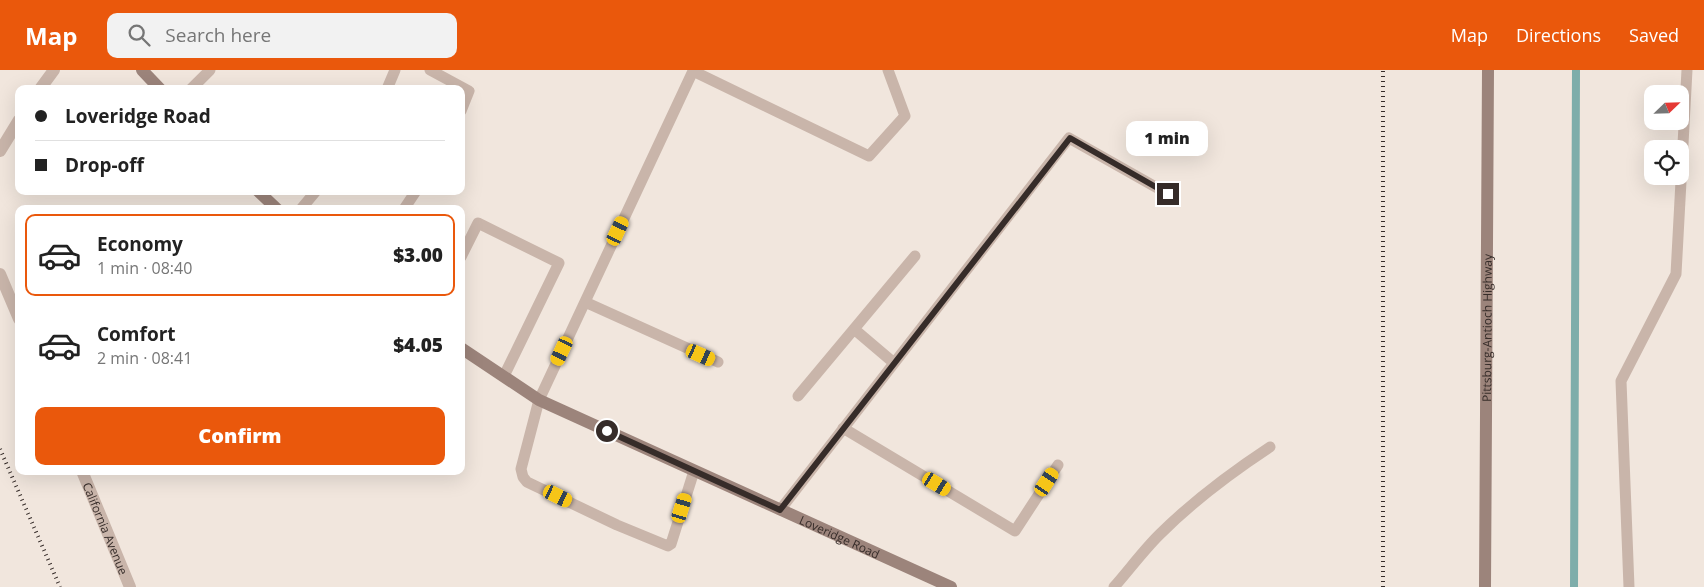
<!DOCTYPE html>
<html lang="en">
<head>
<meta charset="utf-8">
<style>
  body { margin:0; font-family:"Open Sans",sans-serif; background:#f2f2f2; color:#222; height:100vh; display:flex; flex-direction:column; font-size:19px; white-space:nowrap }
  * { box-sizing:border-box; margin:0 }
  p { font-size:16px; color:#767676 }
  .icon { flex:none; width:28px; height:28px; fill:none; stroke:currentColor; stroke-width:2; stroke-linecap:round; stroke-linejoin:round }
  .map { position:relative; flex:1; overflow:hidden }
  .details { position:absolute; left:15px; top:135px; width:450px; height:270px; display:flex; flex-direction:column; background:#fff; border-radius:10px; box-shadow:0 5px 20px #0002 }
  .details>* { flex:none }
  .top-card { position:absolute; left:15px; top:15px; width:450px; height:110px; border-radius:10px; box-shadow:0 5px 20px #0002; display:grid; align-content:center; height:110px; padding:0 20px; background:#fff }
  .needle { width:32px; rotate:67deg }
  .controls { position:absolute; left:1644px; top:15px; display:grid; gap:10px }
  .controls a { display:grid; place-items:center; width:45px; height:45px; border-radius:10px; background:#fff; box-shadow:0 5px 20px #0002; font-size:25px }
  .end { position:absolute; width:22px; height:22px; margin:-11px; border:6px solid #362c29; background:#fff; box-shadow:0 0 0 2px #fff }
  .from { border-radius:50% }
  .bubble { position:absolute; height:35px; border-radius:10px; background:#fff; box-shadow:0 5px 20px #0002; font-size:16px; font-weight:800; line-height:35px; text-align:center }
  .car { position:absolute; width:15px; height:30px; margin:-15px -8px; border-radius:6px; box-shadow:0 0 4px 1px #0007; background:linear-gradient(#f5c518 24%,#345 0 40%,#f5c518 0 76%,#345 0 86%,#f5c518 0) }
  .top-card b { display:flex; align-items:center; gap:18px; height:48px; font-size:19px }
  .top-card b+b { border-top:1px solid #e0e0e0 }
  .top-card i { width:12px; height:12px; background:#222 }
  ul { padding:9px 0 0; list-style:none }
  li { display:flex; align-items:center; gap:15px; height:82px; margin:0 10px 8px; padding:0 10px; border:2px solid transparent; border-radius:10px }
  li div { flex:1 }
  li b { display:block; font-size:19px }
  li em { font-style:normal; font-weight:800 }
  li.on { border-color:#ea580c }
  li>.icon { width:45px; height:45px; stroke-width:1.5 }
  .primary-button { display:flex; gap:10px; margin-top:auto; padding:10px 20px }
  .primary-button a { flex:1; height:58px; border-radius:10px; background:#ea580c; color:#fff; font-size:20px; font-weight:800; line-height:58px; text-align:center }
  header { display:flex; align-items:center; gap:30px; box-sizing:border-box; height:70px; padding:0 25px; background:#ea580c; color:#fff }
  header strong { font-size:24px }
  nav { display:flex; gap:28px; margin-inline-start:auto; font-size:18px }
  .search { width:350px; height:45px; background:#f2f2f2; display:flex; align-items:center; gap:12px; box-sizing:border-box; padding:0 18px; border-radius:10px; color:#767676; font-size:19px }
  .map>svg:first-child { display:block }
  .lines { fill:none; stroke-linecap:round; stroke-linejoin:round }
  .stream { stroke:#7eadaa; stroke-width:8 }
  .lane { stroke:#c9b5aa; stroke-width:11 }
  .street { stroke:#c9b5aa; stroke-width:12 }
  .secondary { stroke:#9c847b; stroke-width:12 }
  .rail { stroke:#362c29; stroke-width:4; stroke-dasharray:1 4; stroke-linecap:butt }
  .route { stroke:#362c29; stroke-width:6 }
  .labels { text-anchor:middle; dominant-baseline:central; stroke-width:4.5; stroke-linejoin:round; paint-order:stroke }
  .street-label { font-size:12px; fill:#362c29; stroke:#f9f0ea }
</style>
</head>
<body>
<header>
<strong>Map</strong>
<div class="search"><svg class="icon" aria-label="search" viewBox="0 0 24 24"><circle cx="10" cy="10" r="6"/><path d="M15 15l6 6"/></svg>Search here</div>
<nav><a>Map</a><a>Directions</a><a>Saved</a></nav>
</header>
<div class="map">
<svg width="1704" height="517" viewBox="0 0 1704 517">
  <rect width="100%" height="100%" fill="#f1e6dd"/>
  <g class="lines">
    <path class="stream" d="M1574,517L1576,0"/>
    <path class="lane" d="M430,0L469,21L461,41
      M191,19L210,0
      M387,19L395,0
      M301,139L316,121
      M404,139L416,121
      M461,187L478,153L559,193L504,306
      M585,232L718,292
      M894,293L854,259L915,186
      M798,326L854,259
      M843,358L1015,461L1058,395
      M694,401L671,474L668,476L617,455L527,412L523,407L521,399L539,330L693,1L869,86L905,46L888,0
      M780,440L1069,68L1168,124
      M1114,517C1129,500 1143,481 1159,465C1191,433 1232,402 1270,377
      M1629,517L1621,311L1676,204L1687,0"/>
    <g class="street">
      <path d="M40,19L54,0"/>
      <path d="M0,81L19,50"/>
      <path d="M0,204L19,249"/>
      <path id="s1" d="M82,401L130,517"/>
    </g>
    <g class="secondary">
      <path d="M142,0L160,19"/>
      <path d="M258,121L277,139"/>
      <path id="s2" d="M461,278L539,330L951,517"/>
      <path id="s3" d="M1485,517L1488,0"/>
    </g>
    <path class="rail" d="M0,379L60,517
      M1383,517V0"/>
  </g>
  <g class="lines">
    <path class="route" d="M607,361L780,440L1070,68L1168,124"/>
  </g>
  <g class="labels">
    <g class="street-label">
      <text stroke="none"><textPath href="#s3" startOffset="259">Pittsburg-Antioch Highway</textPath></text>
      <text stroke="none"><textPath href="#s1" startOffset="62">California Avenue</textPath></text>
      <text stroke="none"><textPath href="#s2" startOffset="424">Loveridge Road</textPath></text>
    </g>
  </g>
</svg>
<div class="controls">
<a><svg class="needle" viewBox="-14 -14 28 28"><path d="M0-13l5 13h-10z" fill="#e53935"/><path d="M0 13l5-13h-10z" fill="#767676"/></svg></a>
<a><svg class="icon" aria-label="locate" viewBox="0 0 24 24"><circle cx="12" cy="12" r="6"/><path d="M12 2v4M12 18v4M2 12h4M18 12h4"/></svg></a>
</div>
<i class="end from" style="left:607px;top:361px"></i>
<i class="end" style="left:1168px;top:124px"></i>
<div class="bubble" style="left:1126px;top:51px;width:82px">1 min</div>
<i class="car" style="left:618px;top:161px;rotate:25deg"></i>
<i class="car" style="left:562px;top:281px;rotate:205deg"></i>
<i class="car" style="left:701px;top:285px;rotate:114deg"></i>
<i class="car" style="left:1047px;top:412px;rotate:33deg"></i>
<i class="car" style="left:937px;top:414px;rotate:121deg"></i>
<i class="car" style="left:558px;top:426px;rotate:116deg"></i>
<i class="car" style="left:682px;top:438px;rotate:17deg"></i>
<div class="top-card">
<b><i class="from"></i>Loveridge Road</b>
<b><i></i>Drop-off</b>
</div>
<section class="details">
<ul>
<li class="on"><svg class="icon" aria-label="car" viewBox="0 0 24 24"><path d="M5 17H2v-5l4-1 3-4h7l3 4 3 1v5h-3M9 17h6M6 11h13"/><circle cx="7" cy="17" r="2"/><circle cx="17" cy="17" r="2"/></svg><div><b>Economy</b><p>1 min · 08:40</p></div><em>$3.00</em></li>
<li><svg class="icon" aria-label="car" viewBox="0 0 24 24"><path d="M5 17H2v-5l4-1 3-4h7l3 4 3 1v5h-3M9 17h6M6 11h13"/><circle cx="7" cy="17" r="2"/><circle cx="17" cy="17" r="2"/></svg><div><b>Comfort</b><p>2 min · 08:41</p></div><em>$4.05</em></li>
</ul>
<div class="primary-button"><a>Confirm</a></div>
</section>
</div>
</body>
</html>
